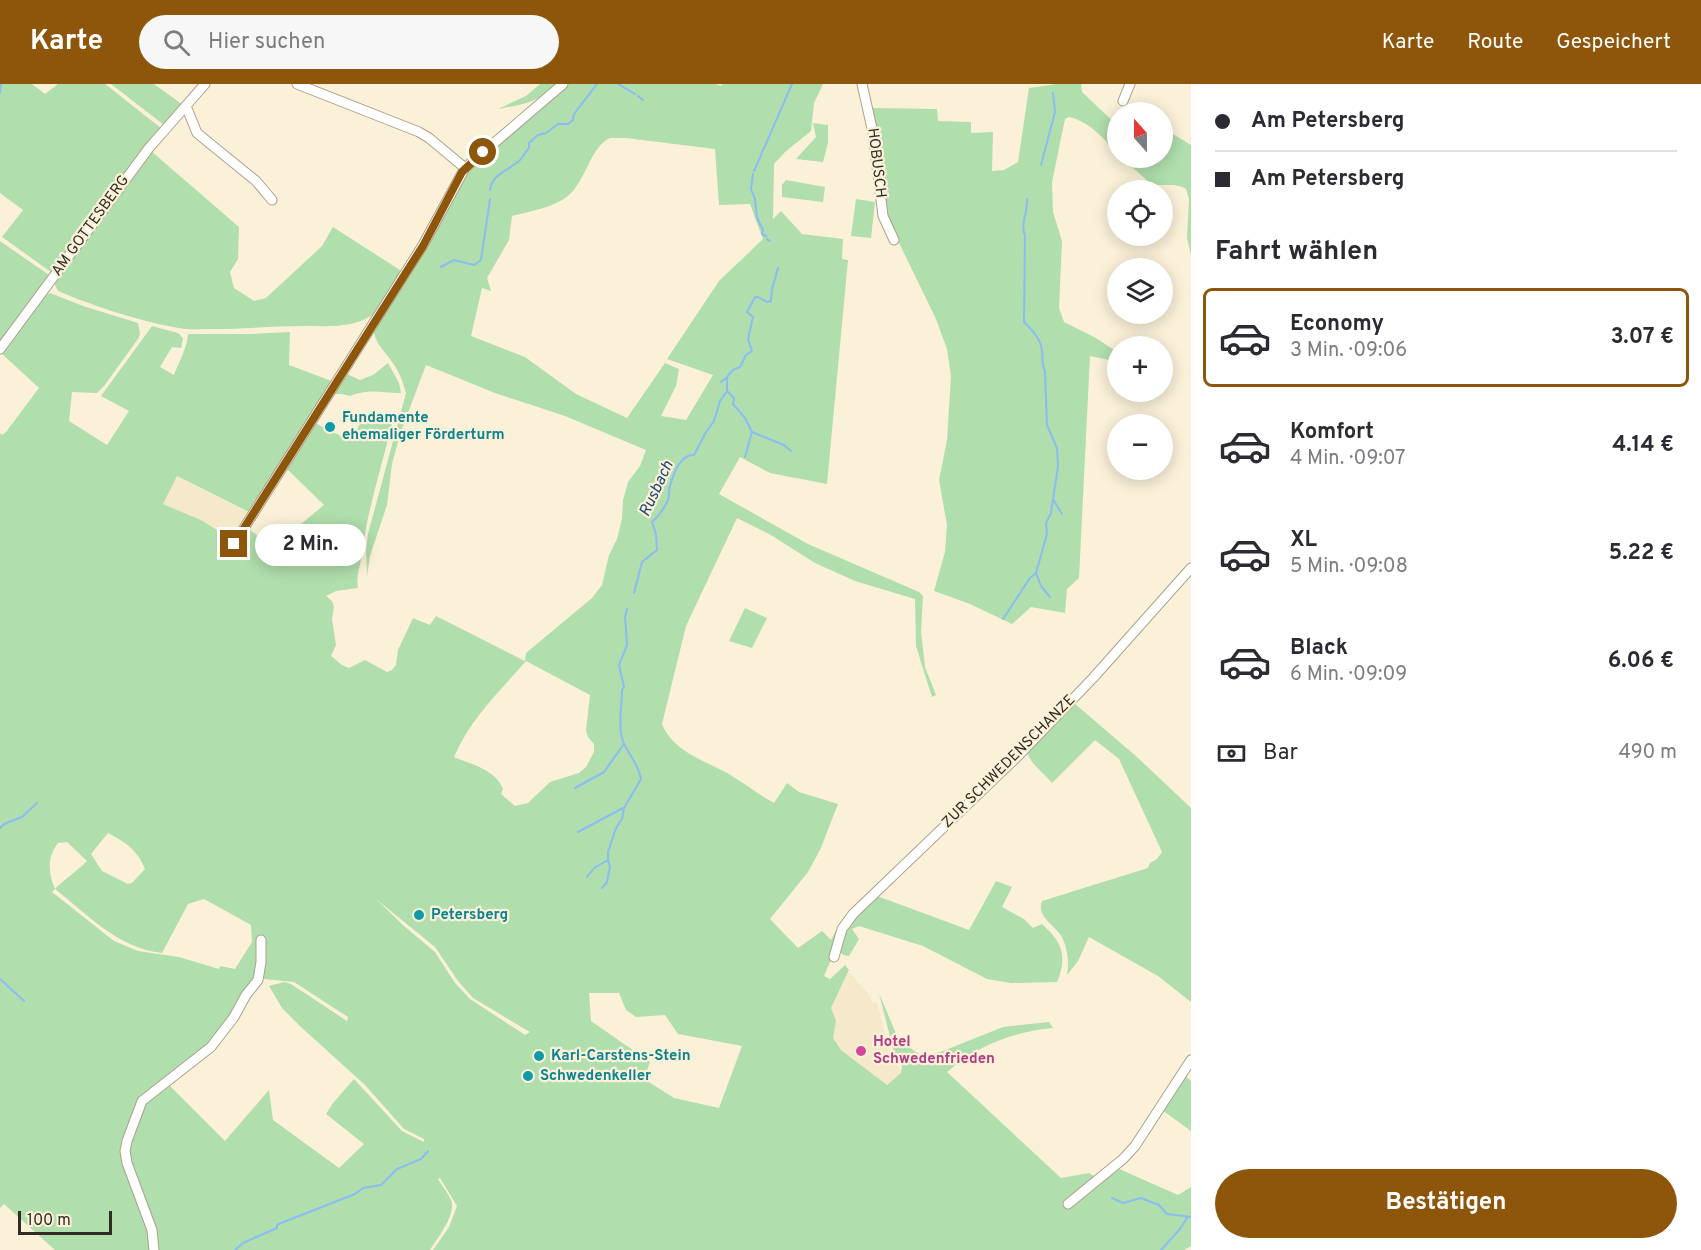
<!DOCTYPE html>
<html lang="de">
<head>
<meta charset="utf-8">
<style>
  body { margin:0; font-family:Overpass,sans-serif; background:#f7f7f7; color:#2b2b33; height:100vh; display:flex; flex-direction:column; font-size:22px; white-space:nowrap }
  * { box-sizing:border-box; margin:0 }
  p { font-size:20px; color:#7c7c81 }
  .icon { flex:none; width:33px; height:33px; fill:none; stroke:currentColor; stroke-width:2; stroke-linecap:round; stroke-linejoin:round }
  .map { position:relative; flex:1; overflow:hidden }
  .side { display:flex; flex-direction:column; background:#fff; width:510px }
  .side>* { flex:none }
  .banner { display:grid; align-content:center; height:132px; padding:0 24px; background:#fff }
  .needle { width:39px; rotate:339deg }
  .tools { position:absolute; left:1107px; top:18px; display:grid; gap:12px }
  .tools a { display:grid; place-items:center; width:66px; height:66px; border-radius:50%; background:#fff; box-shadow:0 3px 15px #0003; font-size:30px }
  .scale { position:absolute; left:18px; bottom:15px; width:94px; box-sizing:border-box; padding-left:6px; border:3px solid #312d24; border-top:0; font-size:16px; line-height:21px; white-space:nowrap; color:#312d24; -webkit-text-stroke:4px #fbf1d9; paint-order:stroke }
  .end { position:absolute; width:27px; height:27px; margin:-14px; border:8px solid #8d560b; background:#fff; box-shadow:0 0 0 3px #fff }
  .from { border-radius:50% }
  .bubble { position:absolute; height:42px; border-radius:21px; background:#fff; box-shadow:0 3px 15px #0003; font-size:20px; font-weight:700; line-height:42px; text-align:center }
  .banner b { display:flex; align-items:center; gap:21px; height:57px; font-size:22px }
  .banner b+b { border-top:2px solid #e1e1e2 }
  .banner i { width:15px; height:15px; background:#2b2b33 }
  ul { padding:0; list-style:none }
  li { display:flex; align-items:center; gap:18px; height:99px; margin:0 12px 9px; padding:0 12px; border:3px solid transparent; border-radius:9px }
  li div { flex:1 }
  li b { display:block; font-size:22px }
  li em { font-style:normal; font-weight:700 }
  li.active { border-color:#8d560b }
  li>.icon { width:54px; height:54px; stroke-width:1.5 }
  h2 { padding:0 24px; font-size:27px; line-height:72px }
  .pay { display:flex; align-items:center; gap:15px; height:66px; padding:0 24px; font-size:22px }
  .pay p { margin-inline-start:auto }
  .button { display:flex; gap:12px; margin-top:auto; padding:12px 24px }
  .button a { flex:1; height:69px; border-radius:36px; background:#8d560b; color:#fff; font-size:24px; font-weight:700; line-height:69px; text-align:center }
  header { display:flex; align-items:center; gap:36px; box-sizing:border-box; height:84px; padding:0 30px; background:#8d560b; color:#fff }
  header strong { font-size:28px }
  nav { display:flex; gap:33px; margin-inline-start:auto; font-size:21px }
  .search { width:420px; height:54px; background:#f7f7f7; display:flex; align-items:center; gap:15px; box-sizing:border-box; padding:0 21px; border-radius:33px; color:#7c7c81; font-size:22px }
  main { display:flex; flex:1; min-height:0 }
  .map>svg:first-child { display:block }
  .built { fill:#f6e9c9 }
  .green { fill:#b0deac; fill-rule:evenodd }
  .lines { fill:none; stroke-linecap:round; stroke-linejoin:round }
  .stream { stroke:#89bdf4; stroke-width:2 }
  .minor-casing { stroke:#aba28b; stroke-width:11 }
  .minor { stroke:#fff; stroke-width:9 }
  .route { stroke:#8d560b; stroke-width:8 }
  .culture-dot { fill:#0f9aa8; stroke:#fbf1d9; stroke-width:2 }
  .hotel-dot { fill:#d1479c; stroke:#fbf1d9; stroke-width:2 }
  .labels { text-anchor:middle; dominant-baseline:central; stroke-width:4.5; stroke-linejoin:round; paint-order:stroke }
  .street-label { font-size:15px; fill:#312d24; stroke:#fbf1d9 }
  .culture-label { font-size:15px; font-weight:bold; fill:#0d838f; stroke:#fbf1d9; text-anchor:start }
  .hotel-label { font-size:15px; font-weight:bold; fill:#b23c85; stroke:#fbf1d9; text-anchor:start }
  .water-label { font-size:16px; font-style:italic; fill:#194773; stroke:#fbf1d9 }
</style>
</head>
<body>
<header>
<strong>Karte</strong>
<div class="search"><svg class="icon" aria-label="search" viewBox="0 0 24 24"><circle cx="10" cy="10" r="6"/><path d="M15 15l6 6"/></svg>Hier suchen</div>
<nav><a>Karte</a><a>Route</a><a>Gespeichert</a></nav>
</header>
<main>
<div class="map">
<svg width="1191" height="1166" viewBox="0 0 1191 1166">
  <rect width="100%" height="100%" fill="#fbf1d9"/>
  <path class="built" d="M176,392L249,428L231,455L203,437L163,420Z
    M849,888L867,908L873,919L877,918L889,965L902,989L886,1001L841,966L833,954L836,937L831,924Z"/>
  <path class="green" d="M0,0H32L45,10L58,0H105L161,44L55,187L51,188L2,153L23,126L0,109Z
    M111,0H154L183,21L164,41Z
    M540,0H558C536,19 526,20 498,25L526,12Z
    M568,0H715L721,2L723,0H823L814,19L811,47L785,68L774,80L773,135L781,127L802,150L843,155L842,175L848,176L827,400L770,389L740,373L719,410L808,460L919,508L923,512L921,548L925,583L936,611L932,613L930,607L916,562L915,515L855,497L815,479L771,451L737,434L686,542L662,640C673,667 703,676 727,689C743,698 758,710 774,719L787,699L799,708L838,720L820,766L808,788L770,835L798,864L822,847L831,856L841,837L877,812L969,846L996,797L1012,803L1002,823L1024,835L1033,844L1042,840C1062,858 1068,872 1057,898L1011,899L987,895L923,862L859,842L852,845L859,855L849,872L843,871L839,866L832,873L824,892L830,895L845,881L849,886L831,924L836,937L833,954L841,966L887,1001L901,989L902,982L893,965L879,909L897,952L914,967L924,972L943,967L1003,943L1049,938L1053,944C1012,948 978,961 947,988L1061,1094L1089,1089L1102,1097L1117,1084L1178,1111L1191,1103V1162L1184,1166H433L449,1143L457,1122L440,1094L438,1095C442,1102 448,1109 451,1116C457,1130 437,1155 430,1166H55L4,1120L0,1124V349L2,351L6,348L39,304L1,269L45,212L50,209L83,222L138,239L140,250L138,255L104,302L97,309L72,308L69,337L107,361L129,327L101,312L152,242L178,249L183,254L181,264L172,263L160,283L174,291C179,278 187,264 188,250H251L290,248L289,281L334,298L249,428L177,392L163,420L203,437L238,460L248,444L268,461L301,440L324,421L287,385L315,339L351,357L365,330L392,340C381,385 366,430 361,476C359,486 356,493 358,504L336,507L326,512L332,517L334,523L332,535L336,561L331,572L342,581L349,584L365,576L387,588L392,586L396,581L398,566L413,534L430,541L436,532L525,577L526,569L592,514L602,501L609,471L617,455L622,435L623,416L628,398L640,382L646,366L565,332L495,309L426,281L400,350L392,380L387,421L370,472L367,492L366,468L368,450L406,309C403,298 399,287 392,278C385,267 377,262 374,249L470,82ZM610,54H626L715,65L719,121L750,120L763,155L719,197L667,275L713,291L686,336L661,332L676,302L679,285L665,279L627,334L576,310L525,273L471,252L482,204L491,207L487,194L509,156L512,132C531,127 554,124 569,111C586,96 591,62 610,54ZM526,577L590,611L586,646L588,653L594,660V668L586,683L579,689L550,698L528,719L515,722L501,710L503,705C496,686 471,680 454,673C470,635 499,608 526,577ZM108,749C126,759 137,765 145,785L132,799L128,800L102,787L91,770ZM67,758L87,777C76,788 66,794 55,805C48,789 47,773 58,759ZM55,805C88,831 118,864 162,869L188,820L204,815L251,841L252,858L235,885L220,882L219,885L179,873L138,867L114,857L52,808ZM376,815L435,863L458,897L473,914L530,948L525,951L470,915L455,899L435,868L404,842ZM253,894L294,898L348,933L347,937L291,900L284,898L269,902L282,924L301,943L365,1001L404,1045L424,1055V1058L402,1047L354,995L333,1019L326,1030L364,1060L339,1084L273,1036L269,1006L225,1057L167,999L209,962L229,935ZM589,909H619L626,926L636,933L665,931L678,950L742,962L719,1024L674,1014L644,995L650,978L591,937Z
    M1057,0H1081L1082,8L1116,40L1117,39V69C1103,54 1090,38 1069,33L1065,35L1052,98L1053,128L1062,157L1059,224L1064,238L1096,254L1117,268L1114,277L1090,272L1079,494L1067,505L1065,529L1031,523L1012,540L970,520L934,507L945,468L947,441L939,396L947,356L951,292L947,265L936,235L886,132L873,24L937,25L938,37L971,38V49L993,48L992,87L1004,86L1018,78L1029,4Z
    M813,39L828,41V59L823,78L796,75L816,53Z
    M1163,44L1191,61V171L1187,154L1189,115L1186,105C1175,98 1163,103 1151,100L1122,74H1162Z
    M151,67L239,143L238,175L230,188L234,204L254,217L266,214L322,162L333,143L403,188L379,226C357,245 331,242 305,242C274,242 244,245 213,245C204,245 194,246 185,245C145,239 96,223 58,207L55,201L56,197Z
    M786,96L825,103L823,118L782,113V101Z
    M856,115L875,118L871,154L851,152Z
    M0,157L49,191V195L0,260Z
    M388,279L399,299L401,309C379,309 371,304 350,312L342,310H334L347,290L360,296L373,291Z
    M745,524L767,534L752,564L729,557Z
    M1074,619L1137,673L1191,724V918L1158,892L1089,853L1078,877L1067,891C1069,878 1068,866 1062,853C1055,841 1036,833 1042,817L1148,784L1150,779L1157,775L1162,768L1119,675L1095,656L1052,699C1044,689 1029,679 1027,667Z
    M1184,991L1191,997V1047L1162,1026Z"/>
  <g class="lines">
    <path class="stream" d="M618,0L635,10
      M0,9L1,0
      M638,12L643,16
      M1041,81L1055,28L1053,9
      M754,87L792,0
      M753,90L751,105L755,115L757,134L763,146L762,150L766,152
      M490,106C491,91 509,86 520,76C524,72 525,68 529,64V59L538,51L546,49L558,40H568L573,36L574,30L597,0
      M767,155L770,157
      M441,183L454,176L474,181L481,176L490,115
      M721,298L727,293
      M727,307L734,314L733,320L745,334L752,348L784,361L791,367
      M745,373L752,348
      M1053,415L1062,430
      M1036,489L1041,502L1050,513
      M634,509L642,478L657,466L656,450L652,438C659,432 664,425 668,416C670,412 668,406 670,402C673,391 680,370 694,371L706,348L714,337L720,317L727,307V293L733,286L740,283L746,271L752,267L748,255L753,233L747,228L755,213H758L767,218L771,217L772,205L778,184
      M1003,535L1030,494L1036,489L1047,450L1046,439L1051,429L1058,382L1057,364L1047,341L1045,287C1041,279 1043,275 1042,267C1041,255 1032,246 1024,238L1025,152C1020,139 1028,128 1027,115
      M575,704L604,688L624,660
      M0,744L4,740L22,733L37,719
      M578,748L623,724
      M587,793L594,784L608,776
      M602,804L607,798L610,783L608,776V768L616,744L622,735L624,724L641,695C638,680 630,672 624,660C617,644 622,623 622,606L624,603L619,581L627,561L625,533L627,525
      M0,895L24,917
      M1112,1114L1123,1119L1141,1114L1159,1121L1167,1130L1191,1133
      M235,1166L243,1159L277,1144V1141L281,1139L355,1110L363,1104L381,1101L397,1085L421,1075L428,1067
      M1161,1166L1180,1145L1187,1134"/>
    <g class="minor-casing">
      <path id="minor" d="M297,0L419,48L429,54L465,84
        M862,0L873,49L883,132L894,156
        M1123,17L1130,0
        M186,22L197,49L256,97L272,116
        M0,265L149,64L205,0
        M234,460L423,161L465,84L563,0
        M834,873L842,845L853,830L1020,670L1093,594L1191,484
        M1068,1120L1123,1075L1135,1062L1191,976
        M154,1166L152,1146L127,1079L125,1067L127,1057L142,1017L211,963L234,933L246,911L258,896L261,878V856"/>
    </g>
    <use href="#minor" class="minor"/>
  </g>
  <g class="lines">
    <path class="route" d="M234,460L423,162L462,88L483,68"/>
  </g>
  <g class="culture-dot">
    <circle cx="330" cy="343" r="6"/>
    <circle cx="419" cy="831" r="6"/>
    <circle cx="539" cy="972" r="6"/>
    <circle cx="528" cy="992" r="6"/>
  </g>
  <circle class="hotel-dot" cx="861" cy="967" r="6"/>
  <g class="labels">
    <g class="street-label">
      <text transform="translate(876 79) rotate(83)">HOBUSCH</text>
      <text transform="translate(91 142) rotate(-54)">AM GOTTESBERG</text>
      <text transform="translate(1009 678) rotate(-45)">ZUR SCHWEDENSCHANZE</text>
    </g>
    <g class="culture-label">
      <text x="342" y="334">Fundamente<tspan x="342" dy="17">ehemaliger Förderturm</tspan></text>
      <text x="431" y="831">Petersberg</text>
      <text x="551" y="972">Karl-Carstens-Stein</text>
      <text x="540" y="992">Schwedenkeller</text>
    </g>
    <g class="hotel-label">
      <text x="873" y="958">Hotel<tspan x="873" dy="17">Schwedenfrieden</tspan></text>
    </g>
    <g class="water-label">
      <text transform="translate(657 405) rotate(-65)">Rusbach</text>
    </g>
  </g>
</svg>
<div class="tools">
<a><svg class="needle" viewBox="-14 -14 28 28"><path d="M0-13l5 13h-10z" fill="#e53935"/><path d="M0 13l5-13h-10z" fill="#7c7c81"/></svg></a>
<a><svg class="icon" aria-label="locate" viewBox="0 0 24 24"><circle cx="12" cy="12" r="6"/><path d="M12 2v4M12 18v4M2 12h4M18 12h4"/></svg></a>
<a><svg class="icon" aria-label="layers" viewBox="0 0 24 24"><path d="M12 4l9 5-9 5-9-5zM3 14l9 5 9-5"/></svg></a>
<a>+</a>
<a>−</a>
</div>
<div class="scale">100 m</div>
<i class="end from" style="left:483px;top:68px"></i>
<i class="end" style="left:234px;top:460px"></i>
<div class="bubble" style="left:255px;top:440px;width:111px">2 Min.</div>
</div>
<section class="side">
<div class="banner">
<b><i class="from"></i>Am Petersberg</b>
<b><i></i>Am Petersberg</b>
</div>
<h2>Fahrt wählen</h2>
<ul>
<li class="active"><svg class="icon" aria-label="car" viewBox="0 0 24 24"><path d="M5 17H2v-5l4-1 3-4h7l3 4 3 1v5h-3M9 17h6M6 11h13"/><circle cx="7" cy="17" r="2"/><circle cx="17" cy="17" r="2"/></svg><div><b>Economy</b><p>3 Min. · 09:06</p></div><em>3.07 €</em></li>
<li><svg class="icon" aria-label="car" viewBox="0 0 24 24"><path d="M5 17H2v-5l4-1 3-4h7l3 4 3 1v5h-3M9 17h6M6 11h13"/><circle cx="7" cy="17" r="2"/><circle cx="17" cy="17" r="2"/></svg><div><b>Komfort</b><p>4 Min. · 09:07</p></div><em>4.14 €</em></li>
<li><svg class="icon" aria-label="car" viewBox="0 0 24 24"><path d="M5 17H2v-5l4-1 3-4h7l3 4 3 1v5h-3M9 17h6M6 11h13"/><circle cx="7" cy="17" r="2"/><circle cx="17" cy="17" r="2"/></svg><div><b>XL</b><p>5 Min. · 09:08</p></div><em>5.22 €</em></li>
<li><svg class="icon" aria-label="car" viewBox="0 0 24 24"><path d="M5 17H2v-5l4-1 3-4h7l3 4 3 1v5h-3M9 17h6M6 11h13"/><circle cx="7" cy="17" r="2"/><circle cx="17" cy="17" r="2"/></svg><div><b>Black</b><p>6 Min. · 09:09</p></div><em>6.06 €</em></li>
</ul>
<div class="pay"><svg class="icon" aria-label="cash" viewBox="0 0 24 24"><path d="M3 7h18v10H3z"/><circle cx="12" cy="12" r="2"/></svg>Bar<p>490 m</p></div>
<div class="button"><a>Bestätigen</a></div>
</section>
</main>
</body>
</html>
